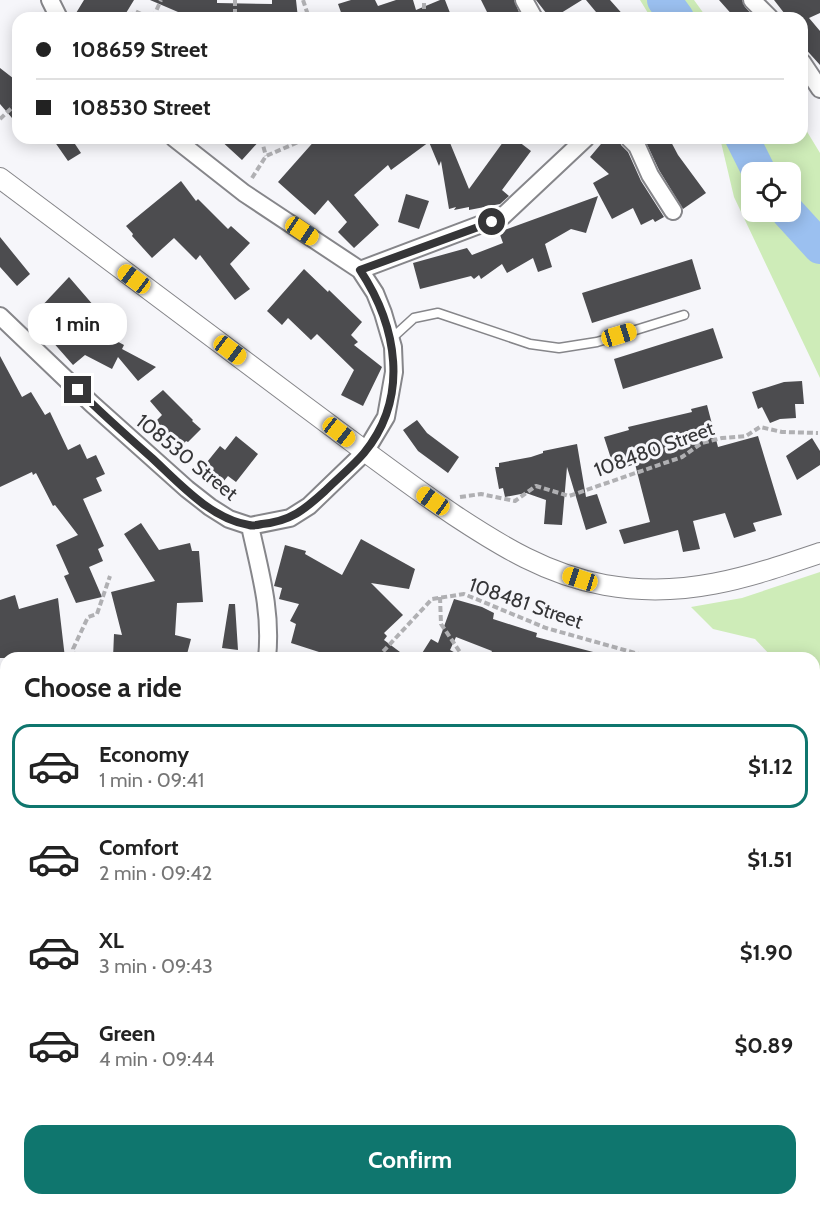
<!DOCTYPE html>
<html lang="en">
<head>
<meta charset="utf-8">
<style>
  body { margin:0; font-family:Cabin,sans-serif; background:#f6f6f6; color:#222; height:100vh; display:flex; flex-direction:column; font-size:22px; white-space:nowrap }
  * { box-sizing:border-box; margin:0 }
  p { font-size:20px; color:#767676 }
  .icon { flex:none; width:33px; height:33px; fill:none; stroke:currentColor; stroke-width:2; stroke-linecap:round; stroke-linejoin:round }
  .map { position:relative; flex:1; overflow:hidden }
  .sheet { position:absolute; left:0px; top:652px; width:820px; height:554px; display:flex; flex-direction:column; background:#fff; border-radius:18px 18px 0 0; box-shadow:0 3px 15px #0003 }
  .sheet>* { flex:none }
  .banner { position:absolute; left:12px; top:12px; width:796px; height:132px; border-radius:18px; box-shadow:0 3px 15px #0003; display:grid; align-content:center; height:132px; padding:0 24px; background:#fff }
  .fabs { position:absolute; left:741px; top:162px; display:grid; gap:12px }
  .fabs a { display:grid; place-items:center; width:60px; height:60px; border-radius:12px; background:#fff; box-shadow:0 3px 15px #0003; font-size:30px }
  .end { position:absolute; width:27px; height:27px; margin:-14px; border:8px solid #353537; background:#fff; box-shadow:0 0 0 3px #fff }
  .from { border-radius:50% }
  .bubble { position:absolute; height:42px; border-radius:18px; background:#fff; box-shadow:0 3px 15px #0003; font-size:20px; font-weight:700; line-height:42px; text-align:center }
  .car { position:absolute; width:18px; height:36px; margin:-18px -9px; border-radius:8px; box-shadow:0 0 4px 2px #0007; background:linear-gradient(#f5c518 24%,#345 0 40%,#f5c518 0 76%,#345 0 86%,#f5c518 0) }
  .banner b { display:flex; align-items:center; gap:21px; height:57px; font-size:22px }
  .banner b+b { border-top:2px solid #e0e0e0 }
  .banner i { width:15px; height:15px; background:#222 }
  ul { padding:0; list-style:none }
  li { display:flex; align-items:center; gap:18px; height:84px; margin:0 12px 9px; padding:0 12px; border:3px solid transparent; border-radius:18px }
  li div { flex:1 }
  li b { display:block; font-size:22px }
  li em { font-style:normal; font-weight:700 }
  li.on { border-color:#0f766e }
  li>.icon { width:54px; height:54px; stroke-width:1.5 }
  h2 { padding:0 24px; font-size:27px; line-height:72px }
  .primary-button { display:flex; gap:12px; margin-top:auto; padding:12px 24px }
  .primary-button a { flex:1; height:69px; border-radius:18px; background:#0f766e; color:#fff; font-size:24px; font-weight:700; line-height:69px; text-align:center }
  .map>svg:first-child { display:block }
  .green { fill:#ceecb8; fill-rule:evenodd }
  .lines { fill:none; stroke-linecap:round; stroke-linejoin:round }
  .river { stroke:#9bc0f0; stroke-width:34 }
  .building { fill:#4c4c4f }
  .service-casing { stroke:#86868a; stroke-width:11 }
  .minor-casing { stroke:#86868a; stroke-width:20 }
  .tertiary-casing { stroke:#86868a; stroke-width:22 }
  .path { stroke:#b0b0b3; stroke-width:4; stroke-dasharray:6 3; stroke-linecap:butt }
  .service { stroke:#fff; stroke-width:8 }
  .minor { stroke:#fff; stroke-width:16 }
  .tertiary { stroke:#fff; stroke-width:20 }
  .route { stroke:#353537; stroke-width:8 }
  .labels { text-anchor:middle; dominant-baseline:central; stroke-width:6; stroke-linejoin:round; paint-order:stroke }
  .street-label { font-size:20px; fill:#353537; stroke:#f6f6fa }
</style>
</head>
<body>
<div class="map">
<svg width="820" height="1205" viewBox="0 0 820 1205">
  <rect width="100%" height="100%" fill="#f6f6fa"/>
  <path class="green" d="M640,0H694L707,18H651Z
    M803,125L820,153V378L734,197L720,138H802ZM790,172V212H752V172Z
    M820,572V893L814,885V658H773L755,639L713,629L691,607L742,598Z"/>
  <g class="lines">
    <path class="river" d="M664,0L677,18
      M742,138L759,172
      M788,212L820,247
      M814,758L820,746
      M814,820L820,831"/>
  </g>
  <path class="building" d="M84,0H134L123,18H73Z
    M150,0H217V3L272,4V0H296L298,18H192Z
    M351,0H375L378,6L396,0H413L416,10L440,0H445L452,18H343L338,4Z
    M481,0H514L521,17L490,18Z
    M536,0H582L553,18H550Z
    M586,0H610L626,18H601Z
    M719,0H742L745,7L755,18H735Z
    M774,0H820V13L809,18L820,31V65L802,45V18H788Z
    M0,68L18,82V125L0,104Z
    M52,138H71L81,153L68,161Z
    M218,138H262L242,160Z
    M317,138H448L469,189L506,138H514L531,151L502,190L509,196L500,204L469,210V207L454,210L456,207L449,209L441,161L439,166L429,142L391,170L388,165L354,195L379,225L354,248L338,232L347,222L328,200L315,215L278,182Z
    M606,138H619L621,145L628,152L641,181L664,217L655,222L653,219L641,225L633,208L612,219L593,183L609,174L590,157Z
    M644,138H669L678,155L706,193L683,209L659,170Z
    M181,181L196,201L198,199L228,229L231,226L250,243L230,264L250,289L235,300L200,255L196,260L174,238L152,258L132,236L133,234L126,226Z
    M406,194L429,201L419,229L398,222Z
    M598,196L586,233L571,229L545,244L552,267L538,272L533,258L507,273L502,264L481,279L479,275L474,279L471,276L420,289L413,263L467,248L472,255L503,243L499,232Z
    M0,237L30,274L17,286L0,267Z
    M692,259L701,289L592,323L582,293Z
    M304,269L328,292L329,290L362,322L351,335L358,342L354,345L382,367L363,406L341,395L354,370L317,334L311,340L288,318L282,325L267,311Z
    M69,277L94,306L98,314L85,324L124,345L122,349L156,367L138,381L118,357L112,369L85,355L73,365L51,340L58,334L39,309Z
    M713,328L723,358L623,389L614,359Z
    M0,356L22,397L31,392L45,415L50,412L68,450L80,444L87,459L96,455L105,474L96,478L102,491L83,499L104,546L98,549L103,561L89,567L102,597L76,603L64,576L69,574L56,545L78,535L55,505L53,506L36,473L33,475L32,472L0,487Z
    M802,381L804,404H795L796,418L780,419L770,423L762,407L758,409L752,392L784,382Z
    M163,390L193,420L192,421L201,429L188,442L186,441L182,446L156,421L162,415L150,401Z
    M707,405L718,447L758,436L782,515L753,523L756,531L734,538L725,513L693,521L700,549L683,552L678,530L624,544L619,530L650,522L635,464L615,471L604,437L629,430L628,427L692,412L691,409Z
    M417,420L427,433L459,457L448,473L418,451L403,430Z
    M236,436L258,454L236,482L228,476L223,482L203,467L220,446L225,450Z
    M812,438L820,451V465L797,480L786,456Z
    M577,444L586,497L597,494L607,523L586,530L567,467L562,525L544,524L546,500L526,493L505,497L503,488L499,489L495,467H499V463L531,457L543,453V451Z
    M141,523L159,550L190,543L192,551H199L203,602L177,603L175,635L191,639L186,658H113L114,634L122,635L111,592L155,581L124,534Z
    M361,539L415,569L409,589L371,583L403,615L384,633L387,636L384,640L408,658H316L319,652L291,643L296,624L290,621L299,604L279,599L282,588L274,586L285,545L306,551L305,554L342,575Z
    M15,595L19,609L58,598L65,658H0V600Z
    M454,599L482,607L494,613L493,619L537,633L536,637L597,653L596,658H525L506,654V656L491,653L492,651L456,637L450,650L465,658H419L431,639L438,643Z
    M229,604H235L238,650L222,648Z"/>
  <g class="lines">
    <g class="service-casing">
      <path id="service" d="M391,339L414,318L438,313L530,344L559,348L597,342L684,315"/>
    </g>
    <g class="minor-casing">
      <path id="minor" d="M50,0L59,18
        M524,0L534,18
        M752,0L770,18
        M802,62L820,89
        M629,138L637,146L650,175L673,211
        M360,270L503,216L586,138
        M0,316L92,404L187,489L210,507L229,519L250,526L290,518L309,506L365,452L386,417L394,372L393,347L383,313L375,293L360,270L244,193L174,138
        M250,526C260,572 272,611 267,658
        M814,991L820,995
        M638,1200L639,1205
        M70,1205L77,1200"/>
    </g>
    <g class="tertiary-casing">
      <path id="tertiary" d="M0,178C101,254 202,329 303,405C353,442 402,480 454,515C501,546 548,575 605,585C684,599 746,578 820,553"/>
    </g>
    <path class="path" d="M235,0V18
      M303,0L309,18
      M131,18L135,11L149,18
      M153,18L161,0
      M424,18V0
      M0,119L18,102
      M261,138L266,156
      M252,178L266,156L296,143L301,138
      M460,497L481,494L515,501L536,486L569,496L682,457L702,443L722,438L746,436L760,427L782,432L818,433
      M440,597L441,624L464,658
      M74,658L73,649L88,617L97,614L110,576
      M377,658L432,599L464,594L546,628L653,658
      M0,849L6,853
      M0,940L6,933
      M814,1104L820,1110
      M0,1126L6,1118
      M0,1155L6,1160
      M814,1177L820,1172
      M303,1200L307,1205
      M784,1205L789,1200"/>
    <use href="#service" class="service"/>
    <use href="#minor" class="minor"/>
    <use href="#tertiary" class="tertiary"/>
  </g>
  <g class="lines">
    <path class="route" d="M78,390C102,414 127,436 152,458C179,483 211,519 249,525C253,526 258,525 262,524C291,521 304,510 325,491C338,478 353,466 364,453C410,397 397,326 360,270L492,222"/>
  </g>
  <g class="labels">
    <g class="street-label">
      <text transform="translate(654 449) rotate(-20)">108480 Street</text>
      <text transform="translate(187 457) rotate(39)">108530 Street</text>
      <text transform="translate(526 603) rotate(19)">108481 Street</text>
    </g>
  </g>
</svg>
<div class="fabs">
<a><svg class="icon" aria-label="locate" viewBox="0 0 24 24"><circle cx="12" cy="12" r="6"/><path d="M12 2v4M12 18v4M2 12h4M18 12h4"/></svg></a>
</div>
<i class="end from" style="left:492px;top:222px"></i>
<i class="end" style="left:78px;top:390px"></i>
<div class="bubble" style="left:28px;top:303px;width:99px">1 min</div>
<i class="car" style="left:302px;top:231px;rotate:124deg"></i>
<i class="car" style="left:134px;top:279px;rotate:307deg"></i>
<i class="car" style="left:619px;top:335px;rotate:73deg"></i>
<i class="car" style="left:230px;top:350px;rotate:127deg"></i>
<i class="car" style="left:339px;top:432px;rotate:128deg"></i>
<i class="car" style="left:433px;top:501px;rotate:305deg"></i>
<i class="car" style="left:580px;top:579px;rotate:288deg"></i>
<div class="banner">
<b><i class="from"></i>108659 Street</b>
<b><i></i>108530 Street</b>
</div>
<section class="sheet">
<h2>Choose a ride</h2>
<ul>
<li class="on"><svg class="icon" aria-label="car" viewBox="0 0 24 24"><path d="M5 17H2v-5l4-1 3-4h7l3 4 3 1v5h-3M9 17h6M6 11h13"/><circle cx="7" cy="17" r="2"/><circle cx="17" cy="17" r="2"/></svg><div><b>Economy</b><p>1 min · 09:41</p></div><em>$1.12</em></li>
<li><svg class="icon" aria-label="car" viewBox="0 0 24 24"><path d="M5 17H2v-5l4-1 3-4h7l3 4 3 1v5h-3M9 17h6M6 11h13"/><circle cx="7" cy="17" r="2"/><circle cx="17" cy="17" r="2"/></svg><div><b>Comfort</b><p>2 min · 09:42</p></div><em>$1.51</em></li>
<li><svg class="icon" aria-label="car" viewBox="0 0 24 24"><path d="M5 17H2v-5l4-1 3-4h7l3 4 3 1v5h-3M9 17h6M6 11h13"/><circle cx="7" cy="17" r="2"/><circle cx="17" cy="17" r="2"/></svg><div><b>XL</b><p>3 min · 09:43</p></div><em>$1.90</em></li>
<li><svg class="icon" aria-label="car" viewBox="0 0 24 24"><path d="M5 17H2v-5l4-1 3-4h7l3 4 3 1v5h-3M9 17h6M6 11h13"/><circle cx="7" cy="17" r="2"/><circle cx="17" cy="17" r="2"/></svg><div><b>Green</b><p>4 min · 09:44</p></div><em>$0.89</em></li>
</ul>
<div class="primary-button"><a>Confirm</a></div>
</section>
</div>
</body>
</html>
